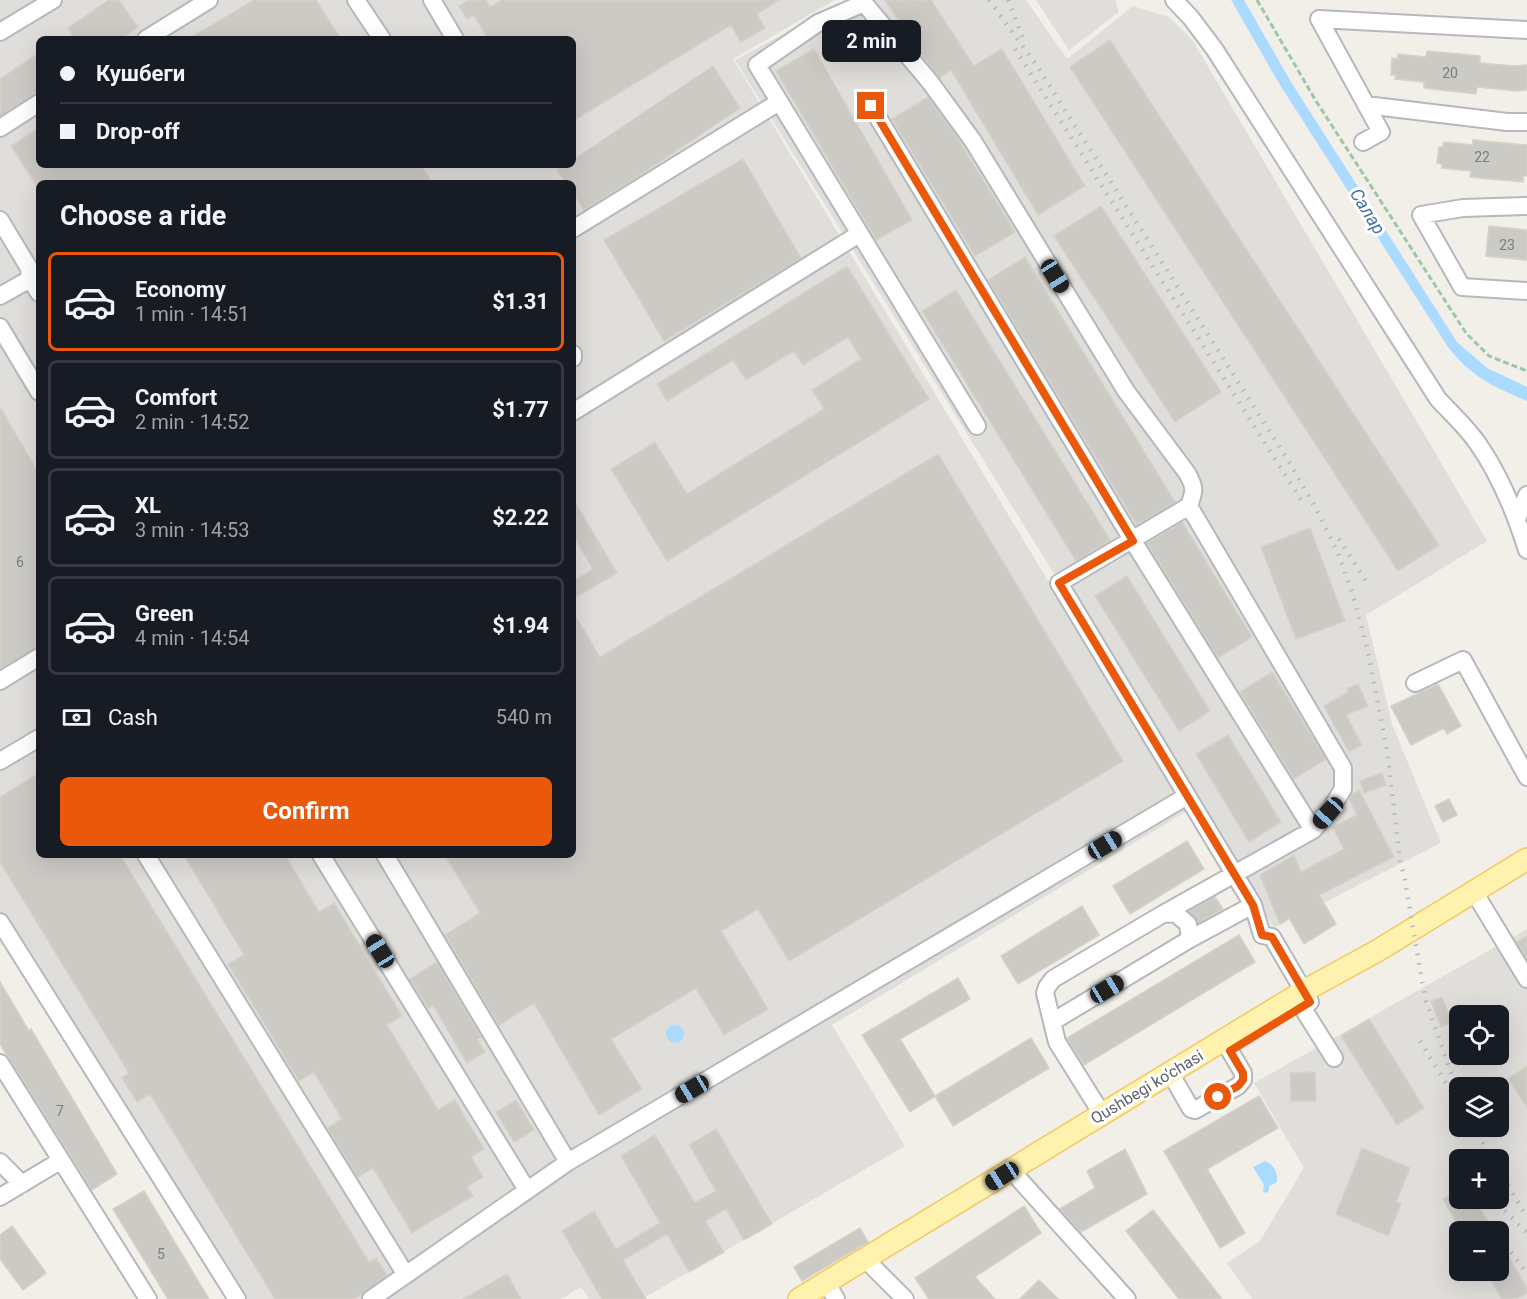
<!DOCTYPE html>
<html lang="en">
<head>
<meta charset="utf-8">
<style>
  body { margin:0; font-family:Roboto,sans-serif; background:#20242c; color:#f1f3f6; height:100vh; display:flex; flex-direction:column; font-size:22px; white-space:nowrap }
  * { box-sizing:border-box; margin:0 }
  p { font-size:20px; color:#9ea1a6 }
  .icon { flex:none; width:33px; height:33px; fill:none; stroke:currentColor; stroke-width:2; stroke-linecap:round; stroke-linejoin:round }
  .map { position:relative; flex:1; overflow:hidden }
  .details { position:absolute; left:36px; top:180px; width:540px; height:678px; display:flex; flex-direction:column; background:#171b24; border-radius:9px; box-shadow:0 6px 24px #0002 }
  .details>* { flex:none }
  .hud { position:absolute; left:36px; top:36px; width:540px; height:132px; border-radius:9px; box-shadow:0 6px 24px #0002; display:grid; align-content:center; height:132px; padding:0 24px; background:#171b24 }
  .controls { position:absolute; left:1449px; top:1005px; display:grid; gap:12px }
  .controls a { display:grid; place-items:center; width:60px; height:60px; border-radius:9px; background:#171b24; box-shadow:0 6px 24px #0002; font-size:30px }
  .end { position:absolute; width:27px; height:27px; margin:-14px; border:8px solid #ea580c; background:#fff; box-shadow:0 0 0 3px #fff }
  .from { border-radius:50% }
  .bubble { position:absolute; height:42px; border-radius:9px; background:#171b24; box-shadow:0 6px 24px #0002; font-size:20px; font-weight:700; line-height:42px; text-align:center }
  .car { position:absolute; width:18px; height:36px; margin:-18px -9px; border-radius:8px; box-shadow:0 0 4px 2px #0007; background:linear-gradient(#222 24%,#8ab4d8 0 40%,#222 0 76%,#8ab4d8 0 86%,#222 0) }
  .hud b { display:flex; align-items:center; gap:21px; height:57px; font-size:22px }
  .hud b+b { border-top:2px solid #363941 }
  .hud i { width:15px; height:15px; background:#f1f3f6 }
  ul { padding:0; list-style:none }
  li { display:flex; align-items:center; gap:18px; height:99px; margin:0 12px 9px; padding:0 12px; border:3px solid #363941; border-radius:9px }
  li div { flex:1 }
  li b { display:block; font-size:22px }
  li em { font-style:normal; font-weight:700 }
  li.on { border-color:#ea580c }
  li>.icon { width:54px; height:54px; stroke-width:1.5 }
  h2 { padding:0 24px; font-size:27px; line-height:72px }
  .pay { display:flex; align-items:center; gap:15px; height:66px; padding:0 24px; font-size:22px }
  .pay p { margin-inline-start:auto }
  .primary-button { display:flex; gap:12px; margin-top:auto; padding:12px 24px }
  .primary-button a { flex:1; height:69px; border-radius:9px; background:#ea580c; color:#fff; font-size:24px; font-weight:700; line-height:69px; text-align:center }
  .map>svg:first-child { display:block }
  .industrial { fill:#e0deda; fill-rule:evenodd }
  .water { fill:#aadaff }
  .building { fill:#cccac5; stroke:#d6d1c6; stroke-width:1.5 }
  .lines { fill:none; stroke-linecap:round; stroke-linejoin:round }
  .minor-casing { stroke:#b5b8bc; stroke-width:20 }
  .major-casing { stroke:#f2c960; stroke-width:24 }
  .path { stroke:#9cc7a9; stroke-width:3; stroke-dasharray:6 3; stroke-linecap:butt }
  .minor { stroke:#fff; stroke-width:16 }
  .major { stroke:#fff2af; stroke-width:21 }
  .rail { stroke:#b6b7b8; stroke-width:4.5; stroke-dasharray:1.5 8; stroke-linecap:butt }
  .route { stroke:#ea580c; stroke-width:8 }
  .labels { text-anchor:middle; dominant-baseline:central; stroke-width:6; stroke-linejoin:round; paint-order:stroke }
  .number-label { font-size:14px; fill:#7a7d7f }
  .street-label { font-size:16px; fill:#5f6368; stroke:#fff }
  .water-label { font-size:18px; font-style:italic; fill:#4174aa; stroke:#fff }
</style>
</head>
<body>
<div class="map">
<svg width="1527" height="1299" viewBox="0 0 1527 1299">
  <rect width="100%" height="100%" fill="#f1efe8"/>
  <path class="industrial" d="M0,0H835L733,59L1187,811L832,1025L905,1146L642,1299H589L581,1287L561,1299H226L0,936ZM39,39H573V165H39ZM39,183H573V855H39Z
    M847,0H1026L1067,59L1133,6L1169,17L1193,41L1487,541L1366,615L1392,724L1441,843L1274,928L735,60Z
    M1036,0H1115L1119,12L1069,50Z
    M1527,929V1299H1252L1227,1263L1260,1241L1304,1168L1254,1083ZM1460,1016H1498V1054H1460ZM1460,1088H1498V1126H1460ZM1460,1160H1498V1198H1460ZM1460,1232H1498V1270H1460Z"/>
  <path class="water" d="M1231,0H1244L1291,82L1457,342L1487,368L1527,387V401C1494,387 1471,377 1448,347L1280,85Z
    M666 1034a9 9 0 1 1 18 0a9 9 0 1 1-18 0Z
    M1265,1161C1274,1165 1278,1172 1277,1182L1269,1186V1191L1266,1193L1263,1191L1264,1185L1253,1167Z"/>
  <path class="building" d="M109,0H119L138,27L121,39H75L68,28Z
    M254,0H316L341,39H188Z
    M469,0H486L490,7L502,0H779L757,14L765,28L741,42L731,25L573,121V39H488L474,15L467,19L459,6Z
    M885,0H931L974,66L1002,49L1085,186L1038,215L951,70L940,78L923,57Z
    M1110,40L1439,545L1398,571L1070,67Z
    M814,49L912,220L876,240L776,71Z
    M1427,51L1480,56V63L1514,66L1527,65V90L1517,91L1477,87L1476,94L1424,88V82L1395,79L1396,75H1391L1392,58L1397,59L1398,54L1426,57Z
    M39,53V91L0,116V79Z
    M713,66L740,108L640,175L584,210L573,193V183H566L557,170L565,165H573V160Z
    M928,97L955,134L1015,232L975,256L892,119Z
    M39,128V165H421L432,183H39V189L11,146Z
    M1473,140L1527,145V176H1523V182L1470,177L1471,171L1442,168V164L1437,163L1439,147H1443L1444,142L1473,145Z
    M743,159L801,258L664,341L604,240Z
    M1101,206L1221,392L1175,422L1054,236Z
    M1489,226L1527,230V260L1486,256Z
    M1025,257L1175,502L1137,525L988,280Z
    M847,266L929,399L667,561L611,469L655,442L687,494L824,409L812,390L861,359L848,337L803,365L794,351L746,380L733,360L667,401L657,384Z
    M956,290L1110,540L1076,561L922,311Z
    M0,407L39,474V647L0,669Z
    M938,454L1123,761L789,961L758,909L721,931L768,1009L724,1035L696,988L611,1039L642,1089L599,1115L534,1003L499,1025L445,935L480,913L445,855H573V612L600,657Z
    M573,499L617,573L573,599V581L593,569L573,535Z
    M1182,522L1252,637L1218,658L1147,543Z
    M1310,528L1345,621L1296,639L1261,547Z
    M1127,576L1210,711L1179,731L1095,596Z
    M1272,672L1326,759L1294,779L1240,692Z
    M1358,684L1368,706L1346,715L1362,745L1349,752L1324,706L1348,692L1347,689Z
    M1438,684L1461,726L1447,734L1444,728L1411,745L1391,706Z
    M1228,735L1281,822L1249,842L1196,754Z
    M39,773V855H120L369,1262L376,1258L387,1275L355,1299H275L150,1094L137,1102L122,1078L129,1073L0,862V797Z
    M1382,773L1386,785L1364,793L1360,781Z
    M1359,790L1394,857L1319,895L1336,924L1304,944L1289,918L1280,924L1260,875L1294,855L1301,872L1344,849L1333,827L1357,815L1349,799L1352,794Z
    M1449,799L1457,815L1443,822L1435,806Z
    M1187,841L1204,869L1130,914L1113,886Z
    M184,855H285L319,912L334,903L402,1016L387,1025L438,1110L455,1100L484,1149L471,1157L483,1177L467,1187L473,1196L412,1233L373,1168L358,1177L327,1128L342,1119L314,1072L299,1081L228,964L244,955Z
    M1215,897L1223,909L1198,923L1189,911Z
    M1082,906L1099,935L1018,984L1001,956Z
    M1239,935L1255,962L1084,1065L1067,1038Z
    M1527,936V959L1517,942Z
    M437,962L481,1037L477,1039L485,1052L467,1063L433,1005L428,1008L410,979Z
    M958,978L970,999L900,1039L935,1096L910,1112L862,1035Z
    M0,982L29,1031L31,1029L117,1174L92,1190L0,1044Z
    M1442,997L1452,1023L1441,1027L1431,1001Z
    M1369,1019L1424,1108L1397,1125L1341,1036Z
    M1031,1038L1049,1068L953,1126L935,1096Z
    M1527,1066V1107L1508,1079Z
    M1315,1072L1316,1101H1291L1290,1073Z
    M1259,1096L1278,1128L1207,1169L1245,1233L1220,1248L1164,1151Z
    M516,1100L534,1130L514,1142L496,1112Z
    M716,1129L772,1224L744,1240L726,1209L705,1221L724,1252L689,1272L667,1234L623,1260L646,1299H602L562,1231L594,1211L616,1249L660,1223L621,1156L655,1135L695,1203L716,1191L689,1145Z
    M1362,1148L1410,1168L1396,1202L1401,1204L1388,1236L1336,1214Z
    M1125,1149L1147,1194L1081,1232L1060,1209L1095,1188L1087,1171Z
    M1460,1189V1198H1474L1494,1232H1462L1443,1199Z
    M144,1191L209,1299H168L113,1209Z
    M1024,1206L1041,1233L975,1277L995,1299H929L915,1278Z
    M1153,1210L1222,1299H1179L1126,1231Z
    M12,1226L46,1273L23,1290L0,1259V1235Z
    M860,1228L868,1242L802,1281L794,1267Z
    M1498,1239L1527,1288V1293L1517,1299H1502L1485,1270H1498Z
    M507,1274L521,1299H463Z
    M1039,1280L1058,1299H1020Z"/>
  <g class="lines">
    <g class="minor-casing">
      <path id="minor" d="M356,0L382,39
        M432,0L455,39
        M1174,0L1191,18L1215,50L1438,399C1451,413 1465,426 1476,441C1499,473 1515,512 1527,550
        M0,32L53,0
        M146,39L209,0
        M1366,105L1507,122H1527
        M871,106L1133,541L1313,830
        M0,128L39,103
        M1363,142L1381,132L1319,19L1527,30
        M1527,206L1463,208L1421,215L1462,287L1527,291
        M0,220L29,268L30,279L0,296
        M573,229L779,102
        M30,279L39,293
        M0,327L39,392
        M573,354V358
        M573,412L859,234
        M977,426L757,65L818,23L864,3L930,82L973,141L1126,391L1187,473C1195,487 1195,490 1189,506L1059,583L1253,905L1262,935L1272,937L1310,1002
        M1517,519L1527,495
        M0,681L39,657
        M1415,683L1463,660L1527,777
        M0,761L39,738
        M146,855L406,1275
        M321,855L527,1190
        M385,855L568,1162
        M1479,900L1527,979
        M1163,914L1313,830L1328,813L1343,789V768L1189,506
        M0,922L237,1299
        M1190,939L1253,905
        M1302,1007L1334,1058
        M1052,1022L1190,939L1188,924L1175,913L1163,914L1053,979L1047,987L1045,993L1057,1042L1102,1114
        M0,1063L148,1299
        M1176,1083L1191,1109L1195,1110L1238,1086L1243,1080V1073L1230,1051
        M0,1162L22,1184
        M1019,1179L1127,1299
        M0,1197L60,1161
        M873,1267L905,1299
        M832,1292L836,1299
        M371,1299L568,1162L1187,796"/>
    </g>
    <g class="major-casing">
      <path id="major" d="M799,1299L1304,991L1377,951L1527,859"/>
    </g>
    <path class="path" d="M1257,0L1316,101L1466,333L1489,356L1527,371"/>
    <use href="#minor" class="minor"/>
    <use href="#major" class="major"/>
    <path class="rail" d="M989,0L1035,63L1293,468L1315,507L1338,553L1352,592L1367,647L1388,756L1400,862L1404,875L1422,981L1426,1001L1450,1070L1460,1092
      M1008,0L1023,38
      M1015,49L1301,500
      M1339,539L1367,583
      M1420,1041L1460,1106
      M1473,1126L1493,1160
      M1498,1169L1527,1217
      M1498,1204L1527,1233
      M1505,1245L1527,1273"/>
  </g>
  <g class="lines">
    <path class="route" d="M871,106L1133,541L1059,583L1253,905L1262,935L1272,937L1310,1002L1230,1051L1243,1073V1080L1238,1086L1218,1097"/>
  </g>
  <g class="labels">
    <g class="number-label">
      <text x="1450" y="73">20</text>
      <text x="1482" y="157">22</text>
      <text x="1507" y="245">23</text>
      <text x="20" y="562">6</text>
      <text x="60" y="1111">7</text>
      <text x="161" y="1254">5</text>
    </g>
    <g class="street-label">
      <text transform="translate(1147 1087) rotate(-31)">Qushbegi ko'chasi</text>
    </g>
    <g class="water-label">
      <text transform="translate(1368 211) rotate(58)">Салар</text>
    </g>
  </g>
</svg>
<div class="controls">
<a><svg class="icon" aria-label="locate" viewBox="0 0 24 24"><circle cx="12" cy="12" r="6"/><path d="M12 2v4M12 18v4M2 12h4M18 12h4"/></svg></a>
<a><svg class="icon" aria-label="layers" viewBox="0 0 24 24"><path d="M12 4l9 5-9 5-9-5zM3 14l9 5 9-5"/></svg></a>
<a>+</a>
<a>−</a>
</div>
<i class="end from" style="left:1218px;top:1097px"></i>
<i class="end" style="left:871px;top:106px"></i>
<div class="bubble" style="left:822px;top:20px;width:99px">2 min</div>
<i class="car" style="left:1055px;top:276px;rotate:148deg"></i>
<i class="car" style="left:1328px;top:813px;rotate:222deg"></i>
<i class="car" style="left:1105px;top:845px;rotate:59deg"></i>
<i class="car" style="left:380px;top:951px;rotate:328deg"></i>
<i class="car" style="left:1107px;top:989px;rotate:59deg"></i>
<i class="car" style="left:692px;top:1089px;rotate:239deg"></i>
<i class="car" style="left:1002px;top:1176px;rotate:238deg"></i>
<div class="hud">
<b><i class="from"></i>Кушбеги</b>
<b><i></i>Drop-off</b>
</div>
<section class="details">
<h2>Choose a ride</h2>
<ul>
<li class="on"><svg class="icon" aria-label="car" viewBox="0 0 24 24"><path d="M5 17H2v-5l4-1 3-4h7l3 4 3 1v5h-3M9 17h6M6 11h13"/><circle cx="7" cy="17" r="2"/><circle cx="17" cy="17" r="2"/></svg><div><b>Economy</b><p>1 min · 14:51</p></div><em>$1.31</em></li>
<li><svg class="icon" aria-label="car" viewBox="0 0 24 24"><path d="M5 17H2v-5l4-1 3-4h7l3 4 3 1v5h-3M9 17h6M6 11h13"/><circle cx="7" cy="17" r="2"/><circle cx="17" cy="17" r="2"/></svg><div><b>Comfort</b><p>2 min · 14:52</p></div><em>$1.77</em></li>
<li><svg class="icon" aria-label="car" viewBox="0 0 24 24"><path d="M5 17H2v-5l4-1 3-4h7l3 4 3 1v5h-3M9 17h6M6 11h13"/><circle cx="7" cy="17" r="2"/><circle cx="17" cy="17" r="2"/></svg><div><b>XL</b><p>3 min · 14:53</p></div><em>$2.22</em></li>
<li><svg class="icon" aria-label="car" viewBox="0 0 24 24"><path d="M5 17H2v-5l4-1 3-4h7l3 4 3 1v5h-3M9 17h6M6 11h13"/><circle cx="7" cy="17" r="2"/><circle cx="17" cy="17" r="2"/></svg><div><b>Green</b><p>4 min · 14:54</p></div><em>$1.94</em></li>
</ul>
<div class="pay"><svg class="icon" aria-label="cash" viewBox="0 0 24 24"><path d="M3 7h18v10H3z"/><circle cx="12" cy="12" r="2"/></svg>Cash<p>540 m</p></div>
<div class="primary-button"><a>Confirm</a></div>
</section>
</div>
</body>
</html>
